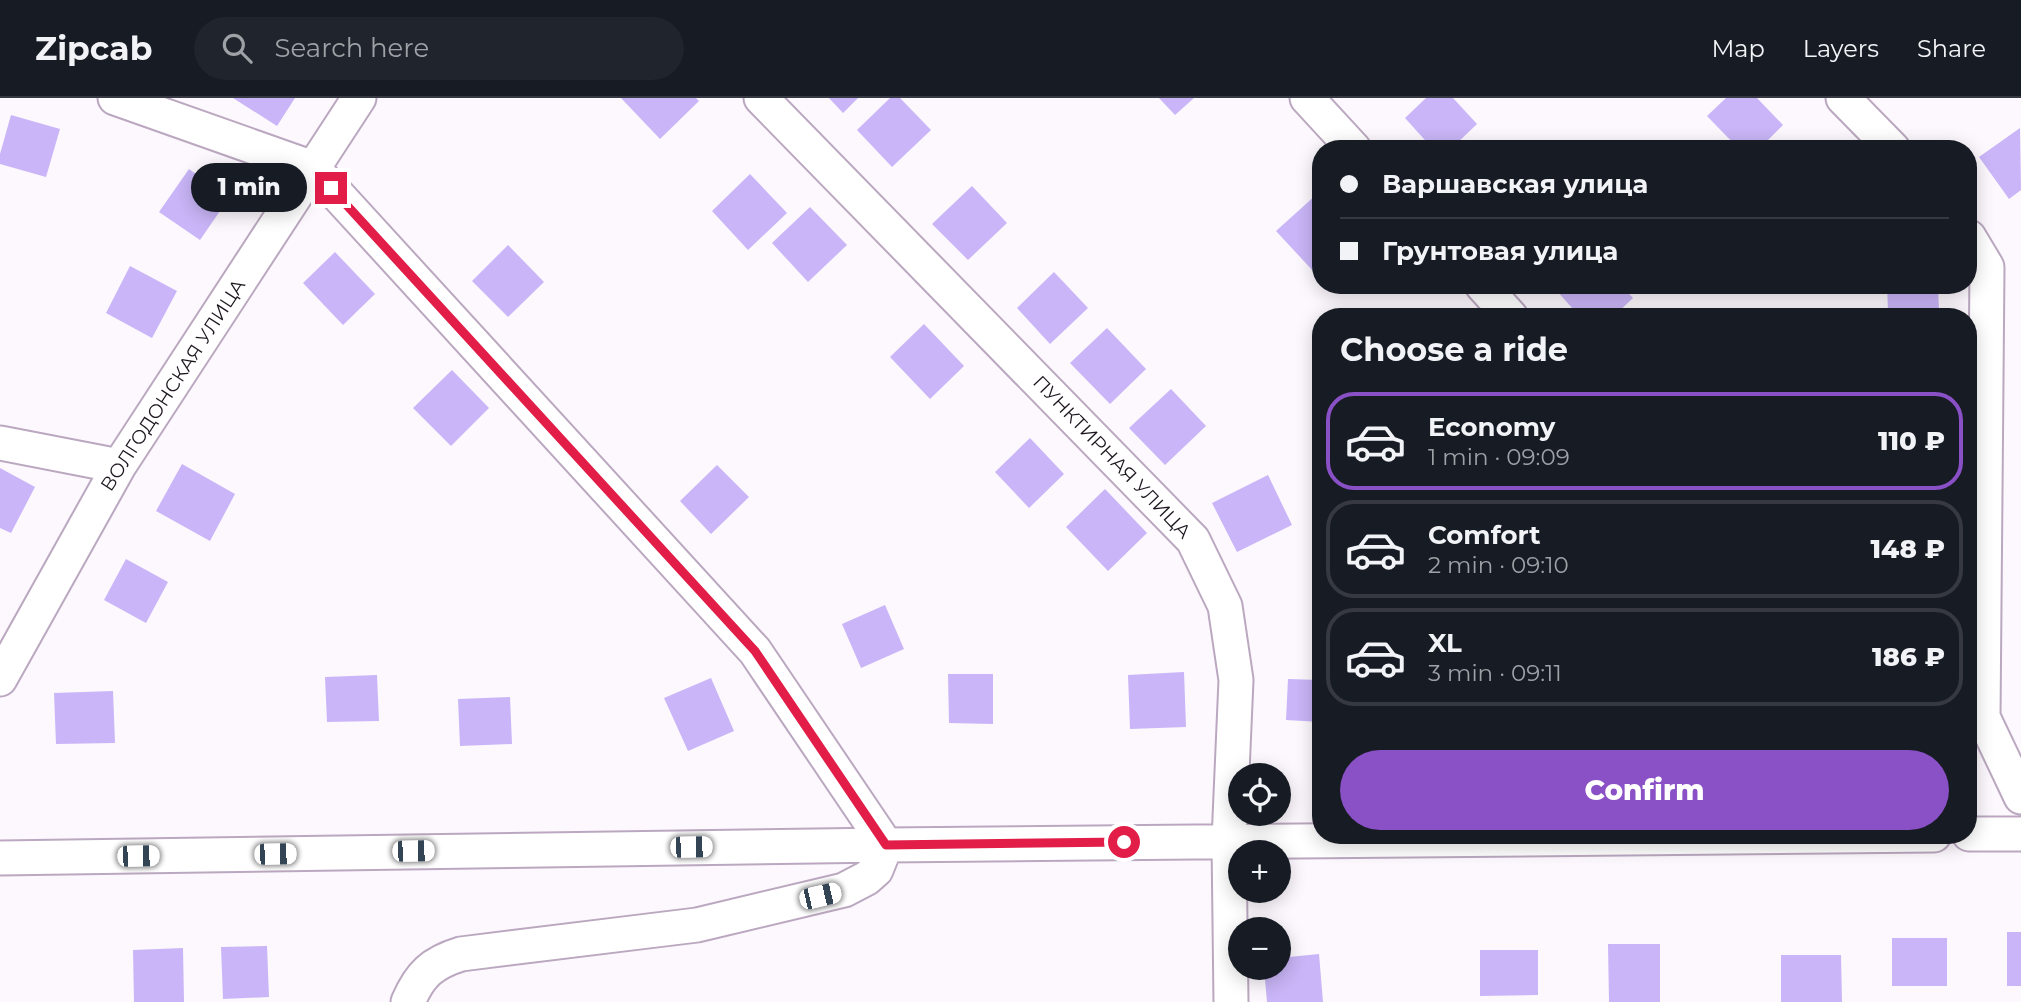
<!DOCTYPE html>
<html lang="en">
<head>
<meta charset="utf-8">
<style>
  body { margin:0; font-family:Montserrat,sans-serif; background:#20242c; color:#f1f3f6; height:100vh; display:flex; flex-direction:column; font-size:26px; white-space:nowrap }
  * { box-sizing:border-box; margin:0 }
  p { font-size:23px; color:#9ea1a6 }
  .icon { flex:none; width:38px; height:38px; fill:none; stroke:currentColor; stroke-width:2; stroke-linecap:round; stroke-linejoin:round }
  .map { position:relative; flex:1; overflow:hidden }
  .details { position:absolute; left:1312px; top:210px; width:665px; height:536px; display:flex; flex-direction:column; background:#171b24; border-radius:28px; box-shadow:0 4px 18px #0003 }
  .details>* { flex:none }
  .hud { position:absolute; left:1312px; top:42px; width:665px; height:154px; border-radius:28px; box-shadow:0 4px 18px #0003; display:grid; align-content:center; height:154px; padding:0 28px; background:#171b24 }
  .fabs { position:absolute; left:1228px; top:665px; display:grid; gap:14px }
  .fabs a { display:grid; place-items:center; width:63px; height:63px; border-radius:50%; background:#171b24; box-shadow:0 4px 18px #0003; font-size:35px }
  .end { position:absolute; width:32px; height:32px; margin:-16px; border:9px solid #e11d48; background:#fff; box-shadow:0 0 0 4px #fff }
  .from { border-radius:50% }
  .bubble { position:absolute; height:49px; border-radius:24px; background:#171b24; box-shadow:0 4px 18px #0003; font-size:23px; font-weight:800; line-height:49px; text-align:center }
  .car { position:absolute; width:21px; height:42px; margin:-21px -10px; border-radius:9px; box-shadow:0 0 5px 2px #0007; background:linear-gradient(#fff 24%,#345 0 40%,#fff 0 76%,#345 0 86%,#fff 0) }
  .hud b { display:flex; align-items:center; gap:24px; height:66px; font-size:26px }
  .hud b+b { border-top:2px solid #363941 }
  .hud i { width:18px; height:18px; background:#f1f3f6 }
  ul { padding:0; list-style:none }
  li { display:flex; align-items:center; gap:21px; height:98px; margin:0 14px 10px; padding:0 14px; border:4px solid #363941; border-radius:28px }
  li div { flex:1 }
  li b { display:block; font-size:26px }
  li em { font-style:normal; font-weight:800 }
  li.selected { border-color:#8a50c6 }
  li>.icon { width:63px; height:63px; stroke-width:1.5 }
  h2 { padding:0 28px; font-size:32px; line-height:84px }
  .cta { display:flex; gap:14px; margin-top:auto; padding:14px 28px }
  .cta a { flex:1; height:80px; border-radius:42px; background:#8a50c6; color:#fff; font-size:28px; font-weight:800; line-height:80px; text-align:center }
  header { display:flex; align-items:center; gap:42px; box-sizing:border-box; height:98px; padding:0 35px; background:#171b24; border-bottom:2px solid #363941 }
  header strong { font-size:33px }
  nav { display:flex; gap:38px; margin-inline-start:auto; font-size:24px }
  .search { width:490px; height:63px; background:#20242c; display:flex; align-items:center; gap:18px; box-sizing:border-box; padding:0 24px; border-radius:38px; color:#9ea1a6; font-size:26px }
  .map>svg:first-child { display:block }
  .building { fill:#c9b5f7 }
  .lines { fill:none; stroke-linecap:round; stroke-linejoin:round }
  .street-casing { stroke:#bba8c0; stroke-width:37 }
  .street { stroke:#fff; stroke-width:33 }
  .route { stroke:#e11d48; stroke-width:9 }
  .labels { text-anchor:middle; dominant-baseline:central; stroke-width:5; stroke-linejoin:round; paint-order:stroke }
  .street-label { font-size:19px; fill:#1e1720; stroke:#fff }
</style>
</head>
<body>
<header>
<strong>Zipcab</strong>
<div class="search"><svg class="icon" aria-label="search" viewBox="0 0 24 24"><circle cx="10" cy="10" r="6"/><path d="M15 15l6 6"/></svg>Search here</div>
<nav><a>Map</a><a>Layers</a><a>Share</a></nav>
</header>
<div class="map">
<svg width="2021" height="904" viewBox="0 0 2021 904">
  <rect width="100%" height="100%" fill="#fcf8fd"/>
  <path class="building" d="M233,0H295L277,28Z
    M621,0H696L699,3L660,41Z
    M829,0H858L843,15Z
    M890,0H900L931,32L892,69L857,32Z
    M1159,0H1194L1175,17Z
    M1426,0H1453L1477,26L1451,51H1433L1405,20Z
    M1726,0H1757L1783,27L1759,51H1739L1707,18Z
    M11,17L60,31L46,79L0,66V56Z
    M2020,30L2021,92L2009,101L1979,59Z
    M189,71L229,100L200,142L159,114Z
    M750,76L787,115L748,152L712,113Z
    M972,88L1007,125L968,162L932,126Z
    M1317,96L1321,101V168L1314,174L1276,133Z
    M810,109L847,147L808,184L772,145Z
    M508,147L544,184L508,219L472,183Z
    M335,154L375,196L343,227L303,185Z
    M130,168L177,193L152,240L106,215Z
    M1054,174L1088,210L1050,246L1017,210Z
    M1563,187H1621L1633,200L1613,219H1580L1557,193Z
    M1887,187H1938L1939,212L1888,213Z
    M1434,210L1442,219H1424Z
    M924,226L964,268L930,301L890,259Z
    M1107,230L1146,271L1110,306L1070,265Z
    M452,272L489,310L451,348L413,310Z
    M1171,291L1206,328L1165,367L1129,330Z
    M1030,340L1064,376L1029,410L995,374Z
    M182,366L235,396L210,443L156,413Z
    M717,367L749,399L711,436L680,403Z
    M0,370L35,389L11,435L0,430Z
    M1268,377L1292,427L1237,454L1212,405Z
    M1105,391L1147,435L1108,473L1066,429Z
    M126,461L168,484L146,525L104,502Z
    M885,507L904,551L861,570L842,526Z
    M1184,574L1186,629L1130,631L1128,577Z
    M948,576H993V626L949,625Z
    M377,577L379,623L327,624L325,579Z
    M711,580L734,633L688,653L664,600Z
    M1288,581L1321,582V624L1286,622Z
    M113,593L115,645L56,646L54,595Z
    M510,599L512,646L460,648L458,601Z
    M2007,834H2021V888H2007Z
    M1892,840H1947V888H1892Z
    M1608,846H1660V904H1609Z
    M267,848L269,899L223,901L221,849Z
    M183,850L184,904H134L133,852Z
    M1480,852H1538V897L1480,898Z
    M1319,856L1323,904H1267L1264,870H1279V860Z
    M1781,857H1841L1842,904H1781Z"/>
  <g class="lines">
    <g class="street-casing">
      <path id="street" d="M115,0L313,70L755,553L886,747L876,772L867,780L844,792L697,827L461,856C432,865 420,876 408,904
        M761,0L1193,442L1225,508L1236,582L1229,743L1231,904
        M1307,0L1354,51
        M1843,0L1893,51
        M1969,139L1987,169L1983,619L2021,699
        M1482,187L1511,219
        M0,345L119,368
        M0,581L119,368L359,0
        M1969,736H2021
        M0,760L886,747L1934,737"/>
    </g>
    <use href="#street" class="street"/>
  </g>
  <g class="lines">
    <path class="route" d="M331,90L755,553L886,747L1124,744"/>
  </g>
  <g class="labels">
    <g class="street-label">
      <text transform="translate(173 287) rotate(-57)">ВОЛГОДОНСКАЯ УЛИЦА</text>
      <text transform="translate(1112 359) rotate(46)">ПУНКТИРНАЯ УЛИЦА</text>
    </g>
  </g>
</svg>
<div class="fabs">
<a><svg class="icon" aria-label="locate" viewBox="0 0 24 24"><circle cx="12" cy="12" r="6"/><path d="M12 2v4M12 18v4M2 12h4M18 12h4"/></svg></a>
<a>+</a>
<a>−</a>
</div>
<i class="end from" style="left:1124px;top:744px"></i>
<i class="end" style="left:331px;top:90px"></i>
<div class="bubble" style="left:191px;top:65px;width:116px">1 min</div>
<i class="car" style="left:691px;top:749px;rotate:89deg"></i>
<i class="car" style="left:413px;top:753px;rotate:89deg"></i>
<i class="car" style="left:275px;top:756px;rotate:89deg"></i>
<i class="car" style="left:138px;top:758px;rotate:89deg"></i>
<i class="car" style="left:820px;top:798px;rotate:77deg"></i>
<div class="hud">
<b><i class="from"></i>Варшавская улица</b>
<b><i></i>Грунтовая улица</b>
</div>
<section class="details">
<h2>Choose a ride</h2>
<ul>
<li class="selected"><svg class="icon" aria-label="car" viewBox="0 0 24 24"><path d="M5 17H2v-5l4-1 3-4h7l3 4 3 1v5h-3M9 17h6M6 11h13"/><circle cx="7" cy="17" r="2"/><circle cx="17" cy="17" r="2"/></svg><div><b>Economy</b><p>1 min · 09:09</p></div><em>110 ₽</em></li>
<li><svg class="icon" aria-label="car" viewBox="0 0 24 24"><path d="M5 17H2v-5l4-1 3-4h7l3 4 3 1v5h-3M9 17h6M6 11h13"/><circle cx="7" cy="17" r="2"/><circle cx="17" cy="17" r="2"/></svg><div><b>Comfort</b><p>2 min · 09:10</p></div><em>148 ₽</em></li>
<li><svg class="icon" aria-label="car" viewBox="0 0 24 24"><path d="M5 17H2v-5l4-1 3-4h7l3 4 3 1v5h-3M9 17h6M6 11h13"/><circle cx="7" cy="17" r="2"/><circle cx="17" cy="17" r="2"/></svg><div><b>XL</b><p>3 min · 09:11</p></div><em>186 ₽</em></li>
</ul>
<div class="cta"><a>Confirm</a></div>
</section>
</div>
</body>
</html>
